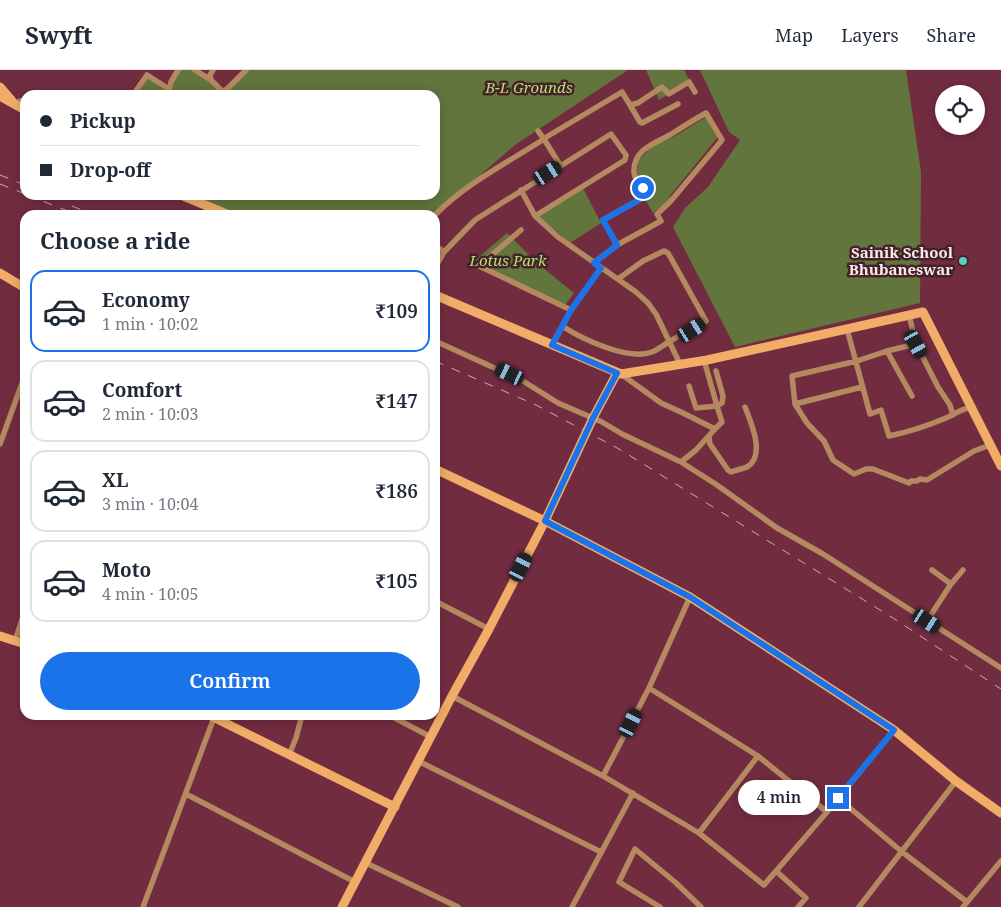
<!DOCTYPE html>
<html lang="en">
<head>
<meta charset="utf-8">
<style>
  body { margin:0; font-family:"Noto Serif",serif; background:#f2f2f3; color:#1f2937; height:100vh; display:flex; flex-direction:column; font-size:19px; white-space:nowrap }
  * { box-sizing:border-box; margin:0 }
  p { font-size:16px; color:#747a83 }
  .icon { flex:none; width:28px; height:28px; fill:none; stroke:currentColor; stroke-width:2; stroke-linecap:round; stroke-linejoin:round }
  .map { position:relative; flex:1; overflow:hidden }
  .sheet { position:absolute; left:20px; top:140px; width:420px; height:510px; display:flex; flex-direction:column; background:#fff; border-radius:15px; box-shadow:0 2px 12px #0003 }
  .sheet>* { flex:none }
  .guide { position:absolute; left:20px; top:20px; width:420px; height:110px; border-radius:15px; box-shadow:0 2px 12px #0003; display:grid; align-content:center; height:110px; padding:0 20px; background:#fff }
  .fabs { position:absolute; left:935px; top:15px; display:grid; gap:10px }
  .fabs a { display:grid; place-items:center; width:50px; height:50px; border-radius:50%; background:#fff; box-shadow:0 2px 12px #0003; font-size:25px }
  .end { position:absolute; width:22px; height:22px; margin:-11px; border:6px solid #1a73e8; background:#fff; box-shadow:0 0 0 2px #fff }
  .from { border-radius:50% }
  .bubble { position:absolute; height:35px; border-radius:18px; background:#fff; box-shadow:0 2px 12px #0003; font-size:16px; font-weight:600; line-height:35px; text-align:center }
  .car { position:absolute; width:15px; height:30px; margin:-15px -8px; border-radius:6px; box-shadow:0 0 4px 1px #0007; background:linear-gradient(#222 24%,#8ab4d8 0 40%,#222 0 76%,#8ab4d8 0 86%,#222 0) }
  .guide b { display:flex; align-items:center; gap:18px; height:48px; font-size:19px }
  .guide b+b { border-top:1px solid #e0e1e3 }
  .guide i { width:12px; height:12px; background:#1f2937 }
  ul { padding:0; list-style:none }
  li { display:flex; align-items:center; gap:15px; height:82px; margin:0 10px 8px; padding:0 10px; border:2px solid #e0e1e3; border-radius:15px }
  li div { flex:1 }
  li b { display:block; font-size:19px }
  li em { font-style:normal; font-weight:600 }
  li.on { border-color:#1a73e8 }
  li>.icon { width:45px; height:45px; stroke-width:1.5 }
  h2 { padding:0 20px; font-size:22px; line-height:60px }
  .action { display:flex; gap:10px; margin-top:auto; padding:10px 20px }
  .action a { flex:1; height:58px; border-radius:30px; background:#1a73e8; color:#fff; font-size:20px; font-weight:600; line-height:58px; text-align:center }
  header { display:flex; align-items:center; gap:30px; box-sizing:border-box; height:70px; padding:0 25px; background:#fff; border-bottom:1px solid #e0e1e3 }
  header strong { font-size:24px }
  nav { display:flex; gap:28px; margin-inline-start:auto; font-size:18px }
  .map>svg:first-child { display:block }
  .green { fill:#62753c }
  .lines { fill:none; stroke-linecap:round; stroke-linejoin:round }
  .street { stroke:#b58960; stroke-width:5.5 }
  .secondary { stroke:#f1ad68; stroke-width:9 }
  .rail { stroke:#ceabb5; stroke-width:1; stroke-dasharray:9 9; stroke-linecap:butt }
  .route { stroke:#1a73e8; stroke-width:6 }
  .poi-dot { fill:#58cec0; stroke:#43222a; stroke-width:2 }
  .labels { text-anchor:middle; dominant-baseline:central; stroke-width:5; stroke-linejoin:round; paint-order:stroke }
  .park-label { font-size:15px; font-style:italic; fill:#b9de71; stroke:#43222a }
  .poi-label { font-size:15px; font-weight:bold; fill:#fae8ec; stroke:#43222a; text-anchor:end }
</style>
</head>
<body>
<header>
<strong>Swyft</strong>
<nav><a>Map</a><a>Layers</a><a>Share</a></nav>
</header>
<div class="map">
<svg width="1001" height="837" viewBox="0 0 1001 837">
  <rect width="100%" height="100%" fill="#722c40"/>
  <path class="green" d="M178,0H193L223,22L247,0H628L515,75L434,145H238L187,125H435V25H134L148,6L169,20Z
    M646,0H684L690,11L659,30Z
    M700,0H906L921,102L920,233L735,277L673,157L685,138L708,117L740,70L729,62Z
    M706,47L717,68L669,127L672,129L653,143L646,131L650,124L649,120L643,118L637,105L638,91L652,76L675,66Z
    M583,118L601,153L570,173L538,146Z
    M507,163L537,193L574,223L563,238L472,193Z"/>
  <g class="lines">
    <path class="street" d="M195,0L211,10
      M213,0L210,5L211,10L223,22
      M133,25L147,5L169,19
      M168,25L171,12L178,0
      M218,25L228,18L246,0
      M13,33L25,30
      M630,35L640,52L642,53L678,34
      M543,69L622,22L630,35L638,33L662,17L669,24L689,12L695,22
      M544,69L560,95
      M521,120L535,146L558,167L636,222L648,233L656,244L680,294
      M435,145C465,114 507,93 544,69L538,61
      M521,160L479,196L571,240L601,198
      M435,175L444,182L435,198
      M444,182L475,150L611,64L626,85L625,90L535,146
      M594,193L617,175L661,151L657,144L670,132L722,70L706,43C695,49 684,56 673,63C657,73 633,78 634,102C634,111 643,116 646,126L603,150L617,175
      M909,245L916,274L938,317L950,335L953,345
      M562,256C582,269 628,291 652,282C658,280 663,275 669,272C681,264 693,258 706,251L668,183L664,181L643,191L618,209
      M847,259L870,344L881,340L889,366C909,362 927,356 946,348C954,345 961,338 971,338
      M435,271L523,311L558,333L602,352L622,364L681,392L696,380L715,359L683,343L661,333L621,304
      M552,275L571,240
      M887,281L916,274
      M704,290L717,336L722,333L723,326L716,301
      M689,316L696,338L717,336L722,352L715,359
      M862,317L795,334L792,306L857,291L887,281L912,326
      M795,334L807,353L824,371L833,390L854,404L866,399H873L909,413L911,411H917L920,409L927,410L974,381L990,375
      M709,367L710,374L728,400L731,402C736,400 742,399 747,397C766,386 751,352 745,337
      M0,374L25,305
      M681,392L717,415L777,458L823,484L1001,598
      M932,500L951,514
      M435,531L489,559
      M927,551L951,514L963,500
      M15,571L25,540
      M649,618L690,527
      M452,626L603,706L649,618L758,686L827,742
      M389,645L431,667
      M289,685L296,668L302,645
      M418,691L601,782
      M603,706L699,763L764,815L827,742L894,660
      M186,724L355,812
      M838,728L901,781L967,832
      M699,763L758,686
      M366,793L458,837
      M776,801L806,828L798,837
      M143,837L215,645
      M572,837L633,723
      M660,837L619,812L635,779L675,812L701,837
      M859,837L956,711
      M963,837L1001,791"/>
    <path class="secondary" d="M0,17L12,31
      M0,26L25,40
      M181,125L229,145
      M0,203L25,218
      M435,225L621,304L707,290L923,242L1001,396
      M435,399L545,451L690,527L894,660L956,711L1001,743
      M0,566L25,574
      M209,645L395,737
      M342,837L452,626L489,559L545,451L593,348L617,303"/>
    <path class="rail" d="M0,105L25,115
      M0,114L25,124
      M27,125L78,145
      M72,136L94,145
      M435,291L536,335L619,379L893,548L1001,619"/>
  </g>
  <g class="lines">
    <path class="route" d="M643,118L646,126L603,150L617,175L594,193L601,198L571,240L552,275L617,303L593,348L545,451L690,527L894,660L838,728"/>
  </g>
  <circle class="poi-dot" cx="963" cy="191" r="5"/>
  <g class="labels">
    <g class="park-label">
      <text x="529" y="17">B-L Grounds</text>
      <text x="508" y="190">Lotus Park</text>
    </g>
    <g class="poi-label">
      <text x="953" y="182">Sainik School<tspan x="953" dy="17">Bhubaneswar</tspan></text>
    </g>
  </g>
</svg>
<div class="fabs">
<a><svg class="icon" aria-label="locate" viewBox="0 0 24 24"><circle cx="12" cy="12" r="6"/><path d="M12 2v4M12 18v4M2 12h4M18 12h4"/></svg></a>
</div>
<i class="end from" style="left:643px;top:118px"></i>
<i class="end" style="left:838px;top:728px"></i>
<div class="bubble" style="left:738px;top:710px;width:82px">4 min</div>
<i class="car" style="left:548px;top:103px;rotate:57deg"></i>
<i class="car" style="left:692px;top:260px;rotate:58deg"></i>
<i class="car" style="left:916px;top:274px;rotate:151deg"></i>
<i class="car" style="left:510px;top:304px;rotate:296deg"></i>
<i class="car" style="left:521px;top:497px;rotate:27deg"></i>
<i class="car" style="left:927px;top:551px;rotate:123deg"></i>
<i class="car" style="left:631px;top:653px;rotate:27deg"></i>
<div class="guide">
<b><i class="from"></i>Pickup</b>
<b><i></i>Drop-off</b>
</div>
<section class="sheet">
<h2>Choose a ride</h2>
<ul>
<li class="on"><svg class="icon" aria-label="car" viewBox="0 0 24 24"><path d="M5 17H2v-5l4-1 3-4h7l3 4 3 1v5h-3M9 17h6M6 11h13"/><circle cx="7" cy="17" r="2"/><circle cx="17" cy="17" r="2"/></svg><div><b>Economy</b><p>1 min · 10:02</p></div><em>₹109</em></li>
<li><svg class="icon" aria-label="car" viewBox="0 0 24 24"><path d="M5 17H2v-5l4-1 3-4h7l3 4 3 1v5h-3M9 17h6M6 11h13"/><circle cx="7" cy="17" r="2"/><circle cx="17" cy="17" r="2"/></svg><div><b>Comfort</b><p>2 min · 10:03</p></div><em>₹147</em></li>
<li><svg class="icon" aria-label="car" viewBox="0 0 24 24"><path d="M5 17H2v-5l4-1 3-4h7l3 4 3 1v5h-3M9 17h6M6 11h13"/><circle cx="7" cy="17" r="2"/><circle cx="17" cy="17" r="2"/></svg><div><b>XL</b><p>3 min · 10:04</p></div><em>₹186</em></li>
<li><svg class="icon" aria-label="car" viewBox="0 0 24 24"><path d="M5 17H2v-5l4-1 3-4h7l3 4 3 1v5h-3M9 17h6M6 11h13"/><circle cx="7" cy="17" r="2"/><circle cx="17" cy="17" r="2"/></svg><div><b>Moto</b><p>4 min · 10:05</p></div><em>₹105</em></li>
</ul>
<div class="action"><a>Confirm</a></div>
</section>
</div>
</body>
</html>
